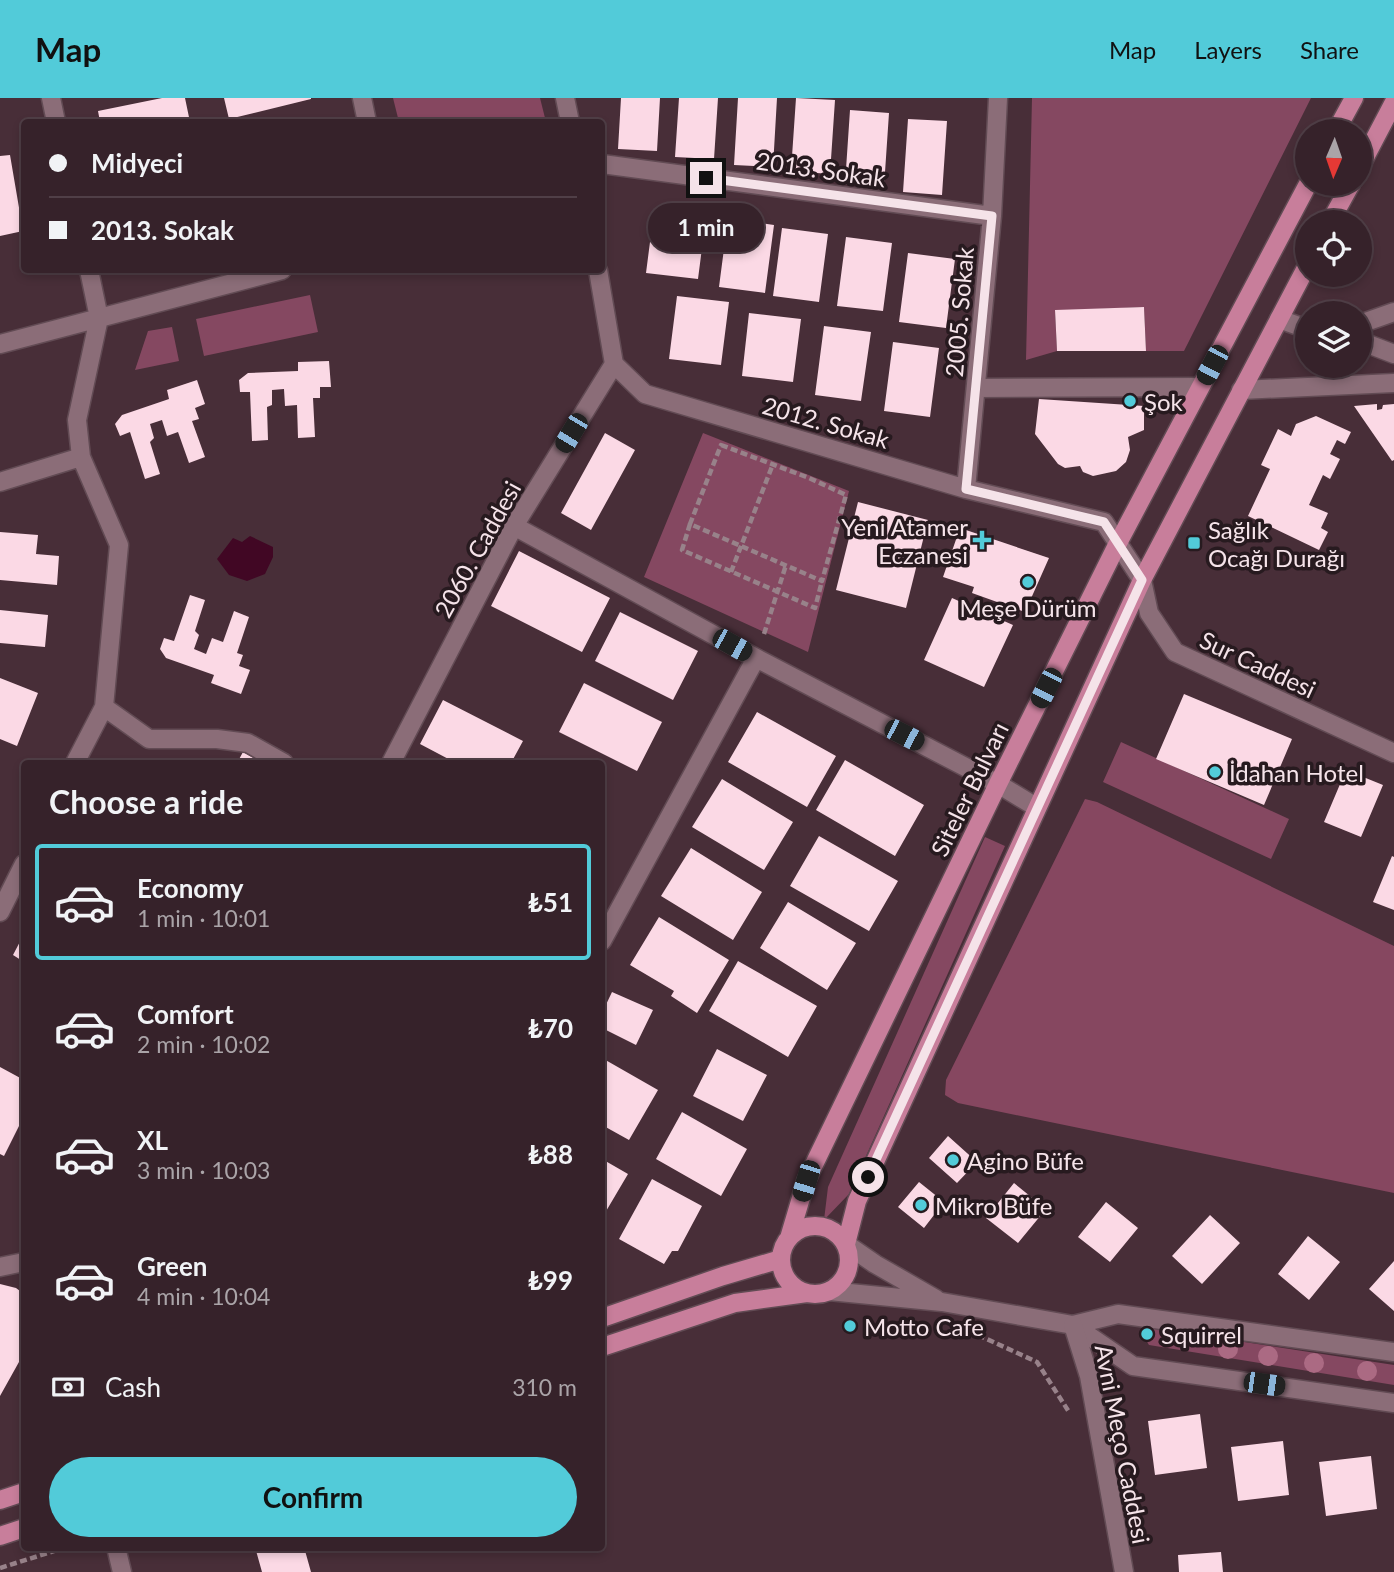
<!DOCTYPE html>
<html lang="en">
<head>
<meta charset="utf-8">
<style>
  body { margin:0; font-family:Lato,sans-serif; background:#412f36; color:#f1f3f6; height:100vh; display:flex; flex-direction:column; font-size:26px; white-space:nowrap }
  * { box-sizing:border-box; margin:0 }
  p { font-size:23px; color:#aaa4a8 }
  .icon { flex:none; width:38px; height:38px; fill:none; stroke:currentColor; stroke-width:2; stroke-linecap:round; stroke-linejoin:round }
  .map { position:relative; flex:1; overflow:hidden }
  .sheet { position:absolute; left:21px; top:662px; width:584px; height:791px; display:flex; flex-direction:column; background:#36222a; border-radius:7px; box-shadow:0 4px 10px #0003,0 0 0 2px #503f47 }
  .sheet>* { flex:none }
  .hud { position:absolute; left:21px; top:21px; width:584px; height:154px; border-radius:7px; box-shadow:0 4px 10px #0003,0 0 0 2px #503f47; display:grid; align-content:center; height:154px; padding:0 28px; background:#36222a }
  .needle { width:46px; rotate:182deg }
  .controls { position:absolute; left:1295px; top:21px; display:grid; gap:14px }
  .controls a { display:grid; place-items:center; width:77px; height:77px; border-radius:50%; background:#36222a; box-shadow:0 4px 10px #0003,0 0 0 2px #503f47; font-size:35px }
  .end { position:absolute; width:32px; height:32px; margin:-16px; border:9px solid #f5e3e9; background:#111; box-shadow:0 0 0 4px #111 }
  .from { border-radius:50% }
  .bubble { position:absolute; height:49px; border-radius:24px; background:#36222a; box-shadow:0 4px 10px #0003,0 0 0 2px #503f47; font-size:23px; font-weight:700; line-height:49px; text-align:center }
  .car { position:absolute; width:21px; height:42px; margin:-21px -10px; border-radius:9px; box-shadow:0 0 5px 2px #0007; background:linear-gradient(#222 24%,#8ab4d8 0 40%,#222 0 76%,#8ab4d8 0 86%,#222 0) }
  .hud b { display:flex; align-items:center; gap:24px; height:66px; font-size:26px }
  .hud b+b { border-top:2px solid #503f47 }
  .hud i { width:18px; height:18px; background:#f1f3f6 }
  ul { padding:0; list-style:none }
  li { display:flex; align-items:center; gap:21px; height:116px; margin:0 14px 10px; padding:0 14px; border:4px solid transparent; border-radius:7px }
  li div { flex:1 }
  li b { display:block; font-size:26px }
  li em { font-style:normal; font-weight:700 }
  li.current { border-color:#52cbd9 }
  li>.icon { width:63px; height:63px; stroke-width:1.5 }
  h2 { padding:0 28px; font-size:32px; line-height:84px }
  .pay { display:flex; align-items:center; gap:18px; height:77px; padding:0 28px; font-size:26px }
  .pay p { margin-inline-start:auto }
  .button { display:flex; gap:14px; margin-top:auto; padding:14px 28px }
  .button a { flex:1; height:80px; border-radius:42px; background:#52cbd9; color:#111; font-size:28px; font-weight:700; line-height:80px; text-align:center }
  header { display:flex; align-items:center; gap:42px; box-sizing:border-box; height:98px; padding:0 35px; background:#52cbd9; color:#111 }
  header strong { font-size:33px }
  nav { display:flex; gap:38px; margin-inline-start:auto; font-size:24px }
  .map>svg:first-child { display:block }
  .green { fill:#854861 }
  .forest { fill:#864760 }
  .water { fill:#410724 }
  .building { fill:#fbd9e5 }
  .lines { fill:none; stroke-linecap:round; stroke-linejoin:round }
  .service-casing { stroke:#624b54; stroke-width:21 }
  .minor-casing { stroke:#624b54; stroke-width:21 }
  .tertiary-casing { stroke:#624b54; stroke-width:21 }
  .primary-casing { stroke:#624b54; stroke-width:21 }
  .path { stroke:#98828a; stroke-width:4.5; stroke-dasharray:7 3.5; stroke-linecap:butt }
  .service { stroke:#8b6d78; stroke-width:18 }
  .minor { stroke:#8b6d78; stroke-width:18 }
  .tertiary { stroke:#8b6d78; stroke-width:18 }
  .primary { stroke:#c87e9b; stroke-width:18 }
  .tree { fill:#ab6a83 }
  .route { stroke:#f5e3e9; stroke-width:9 }
  .poi-dot { fill:#52cbd9; stroke:#271a1f; stroke-width:2.5 }
  .labels { text-anchor:middle; dominant-baseline:central; stroke-width:7; stroke-linejoin:round; paint-order:stroke }
  .street-label { font-size:24px; fill:#f5e3e9; stroke:#271a1f }
  .poi-label { font-size:24px; fill:#f5e3e9; stroke:#271a1f; text-anchor:start }
</style>
</head>
<body>
<header>
<strong>Map</strong>
<nav><a>Map</a><a>Layers</a><a>Share</a></nav>
</header>
<div class="map">
<svg width="1394" height="1474" viewBox="0 0 1394 1474">
  <rect width="100%" height="100%" fill="#482e38"/>
  <path class="green" d="M1032,0H1311L1184,253H1146L1144,209L1055,213L1057,253L1026,262Z
    M310,197L318,234L204,258L196,221Z
    M172,229L179,263L135,272L148,233Z
    M703,335L849,393L808,554L644,479Z
    M1121,644L1289,721L1271,761L1103,684Z
    M985,739L1005,748L849,1096L824,1122L828,1089Z
    M1153,1230L1394,1267V1287L1149,1247L1142,1236Z"/>
  <path class="forest" d="M393,0H540L546,24H399Z
    M1085,701L1097,704L1394,848V1095L958,1005L945,997L946,982Z"/>
  <path class="water" d="M250,438L273,449V459L265,476L247,483L229,477L217,461L233,440L242,444Z"/>
  <path class="building" d="M162,0H185L190,24H100L98,13Z
    M224,0H311V1L229,21Z
    M621,0H660L657,53L618,51Z
    M679,0H718L714,61L675,59Z
    M738,0H777L773,69L734,67Z
    M796,0L835,2L830,76L791,73Z
    M850,12L889,15L884,89L845,86Z
    M908,21L947,23L942,97L903,94Z
    M10,57L23,133L0,138V58Z
    M654,113L706,119L698,181L646,175Z
    M728,120L774,127L765,195L719,189Z
    M782,130L828,136L819,204L773,198Z
    M846,139L892,145L883,213L837,208Z
    M908,155L955,161L946,230L899,224Z
    M677,198L729,204L721,267L669,261Z
    M1144,209L1146,253H1057L1055,212Z
    M749,215L801,221L793,284L742,278Z
    M824,228L871,234L861,303L815,297Z
    M893,244L939,250L930,319L884,313Z
    M329,263L331,289H320V300H313L315,339L298,340L297,307L285,308L284,291L272,292V307L267,309L268,342L252,343L250,294H240L239,282L248,275L298,273V264Z
    M197,282L205,306L195,310L199,321L192,323L205,359L189,365L178,334L167,338L162,322L150,326L154,340L150,344L160,376L145,381L130,334L120,338L115,326L122,317L169,301L167,292Z
    M1039,301L1144,308V332L1128,339L1130,352L1126,364L1116,373L1093,378L1083,374L1080,368L1065,370L1058,366L1035,336Z
    M1377,306V312L1382,311L1383,307L1394,306V362L1392,363L1354,308Z
    M1316,318L1351,334L1345,346L1337,342L1330,356L1340,361L1330,381L1323,377L1309,407L1328,415L1321,430L1328,434L1319,452L1248,418L1270,371L1261,367L1278,331L1291,338L1296,326Z
    M605,335L635,352L591,432L561,415Z
    M858,404L928,422L906,510L836,492Z
    M960,430L1049,460L1025,514L972,495L974,489L943,479Z
    M0,434L38,437L36,456L59,458L57,487L0,482Z
    M519,453L610,500L582,554L491,508Z
    M190,497L205,502L195,533L199,537L194,551L206,556L212,540L223,544L234,513L249,519L237,555L243,557L239,568L250,572L241,596L211,585L214,577L166,560L160,551L164,540L174,543Z
    M952,500L1013,527L984,589L924,562Z
    M0,512L48,517L45,549L0,545Z
    M620,514L698,553L673,602L595,563Z
    M0,580L38,595L17,648L0,641Z
    M584,585L662,624L637,673L559,634Z
    M1184,596L1292,641L1264,707L1156,661Z
    M443,602L523,643L511,665H456L420,646Z
    M757,614L836,658L807,709L728,664Z
    M243,654L262,665H237Z
    M845,662L924,707L895,758L816,712Z
    M1346,672L1383,687L1361,739L1324,724Z
    M722,681L793,724L764,772L692,729Z
    M819,738L898,783L869,833L790,788Z
    M691,750L762,794L733,842L661,798Z
    M1392,758L1394,759V812L1373,804Z
    M788,804L856,845L827,892L760,850Z
    M659,819L729,862L697,915L671,898L674,893L630,867Z
    M24,836V864L13,857Z
    M738,863L817,908L788,959L709,913Z
    M612,894L653,912L636,947L602,930V915Z
    M717,951L767,977L743,1023L693,998Z
    M602,960L658,992L629,1042L602,1027Z
    M0,969L24,982V1018L4,1058L0,1056Z
    M682,1014L747,1051L721,1098L656,1061Z
    M948,1038L977,1064L957,1085L929,1060Z
    M602,1061L628,1076L602,1120Z
    M652,1081L702,1108L678,1153H672L664,1166L619,1141Z
    M919,1084L944,1104L924,1130L898,1109Z
    M1014,1085L1046,1111L1018,1145L986,1120Z
    M1106,1104L1138,1130L1110,1164L1078,1139Z
    M1210,1117L1240,1145L1202,1186L1172,1158Z
    M1308,1138L1340,1164L1309,1202L1278,1176Z
    M1394,1163V1213L1369,1191Z
    M0,1186L16,1190L24,1196V1255L0,1298Z
    M1200,1316L1207,1370L1155,1377L1148,1323Z
    M1283,1343L1289,1397L1238,1403L1231,1349Z
    M1371,1358L1377,1411L1326,1418L1319,1364Z
    M255,1449H304L311,1474H262Z
    M1221,1454L1223,1474H1179L1178,1457Z"/>
  <g class="lines">
    <g class="service-casing">
      <path id="service" d="M1360,226L1394,214"/>
    </g>
    <g class="minor-casing">
      <path id="minor" d="M51,0L56,24
        M362,0L367,24
        M565,0L570,24
        M602,66L992,118
        M598,172L614,266L645,296L966,391L1104,424L1142,482L1149,515L1175,554L1394,655
        M1279,221L1307,231
        M1360,243L1394,256
        M0,246L282,172
        M976,290L1199,289
        M1241,292L1394,285
        M0,384L81,359
        M966,391L992,118L998,0
        M514,428L756,560L998,686L1036,709
        M104,609L149,641H217L248,645L284,665
        M75,665L104,609L119,447L81,359L77,322L99,220L89,172
        M391,665L514,428L614,266
        M0,814L24,766
        M602,843L756,560
        M846,1146L875,1166L936,1201
        M0,1169L24,1164
        M829,1193L942,1204L1073,1227L1133,1268L1394,1305
        M1073,1227L1118,1216L1394,1254
        M116,1449L122,1474"/>
    </g>
    <g class="tertiary-casing">
      <path id="tertiary" d="M1073,1227L1089,1278L1124,1474"/>
    </g>
    <g class="primary-casing">
      <path id="primary" d="M1336,33L1354,0
        M1360,69L1394,4
        M1330,124L1351,86
        M781 1162a34 34 0 1 1 68 0a34 34 0 1 1-68 0Z
        M789,1140L806,1083L998,686L1117,447L1308,86
        M846,1146L857,1103L1142,482L1307,168
        M602,1220L723,1178L781,1161
        M602,1249L735,1205L807,1195
        M0,1402L24,1394
        M0,1438L24,1430"/>
    </g>
    <path class="path" d="M721,347L809,380L846,397L822,483L690,426Z
      M690,426L682,452L815,510L822,483
      M731,474L773,366
      M764,536L786,467
      M978,1237L1037,1264L1069,1314
      M0,1470L67,1449"/>
    <use href="#service" class="service"/>
    <use href="#minor" class="minor"/>
    <use href="#tertiary" class="tertiary"/>
    <use href="#primary" class="primary"/>
  </g>
  <g class="tree">
    <circle cx="1228" cy="1251" r="10"/>
    <circle cx="1268" cy="1258" r="10"/>
    <circle cx="1314" cy="1265" r="10"/>
    <circle cx="1367" cy="1273" r="10"/>
  </g>
  <g class="lines">
    <path class="route" d="M706,80L992,118L966,391L1104,424L1142,482L868,1079"/>
  </g>
  <g class="poi-dot">
    <circle cx="1130" cy="303" r="7"/>
    <path d="M978.5 431.5h7v7h7v7h-7v7h-7v-7h-7v-7h7z"/>
    <rect x="1187" y="438" width="14" height="14" rx="3.5"/>
    <circle cx="1028" cy="484" r="7"/>
    <circle cx="1215" cy="674" r="7"/>
    <circle cx="953" cy="1062" r="7"/>
    <circle cx="921" cy="1107" r="7"/>
    <circle cx="850" cy="1228" r="7"/>
    <circle cx="1147" cy="1236" r="7"/>
  </g>
  <g class="labels">
    <g class="street-label">
      <text transform="translate(821 71) rotate(8)">2013. Sokak</text>
      <text transform="translate(959 214) rotate(-85)">2005. Sokak</text>
      <text transform="translate(826 324) rotate(16)">2012. Sokak</text>
      <text transform="translate(477 451) rotate(-61)">2060. Caddesi</text>
      <text transform="translate(1258 566) rotate(25)">Sur Caddesi</text>
      <text transform="translate(969 691) rotate(-64)">Siteler Bulvarı</text>
      <text transform="translate(1123 1346) rotate(79)">Avni Meço Caddesi</text>
    </g>
    <g class="poi-label">
      <text x="1144" y="303">Şok</text>
      <text x="968" y="428" text-anchor="end">Yeni Atamer<tspan x="968" dy="28">Eczanesi</tspan></text>
      <text x="1208" y="431">Sağlık<tspan x="1208" dy="28">Ocağı Durağı</tspan></text>
      <text x="1028" y="509" text-anchor="middle">Meşe Dürüm</text>
      <text x="1229" y="674">İdahan Hotel</text>
      <text x="967" y="1062">Agino Büfe</text>
      <text x="935" y="1107">Mikro Büfe</text>
      <text x="864" y="1228">Motto Cafe</text>
      <text x="1161" y="1236">Squirrel</text>
    </g>
  </g>
</svg>
<div class="controls">
<a><svg class="needle" viewBox="-14 -14 28 28"><path d="M0-13l5 13h-10z" fill="#e53935"/><path d="M0 13l5-13h-10z" fill="#aaa4a8"/></svg></a>
<a><svg class="icon" aria-label="locate" viewBox="0 0 24 24"><circle cx="12" cy="12" r="6"/><path d="M12 2v4M12 18v4M2 12h4M18 12h4"/></svg></a>
<a><svg class="icon" aria-label="layers" viewBox="0 0 24 24"><path d="M12 4l9 5-9 5-9-5zM3 14l9 5 9-5"/></svg></a>
</div>
<i class="end from" style="left:868px;top:1079px"></i>
<i class="end" style="left:706px;top:80px"></i>
<div class="bubble" style="left:648px;top:105px;width:116px">1 min</div>
<i class="car" style="left:1212px;top:267px;rotate:208deg"></i>
<i class="car" style="left:571px;top:335px;rotate:211deg"></i>
<i class="car" style="left:732px;top:547px;rotate:119deg"></i>
<i class="car" style="left:1046px;top:590px;rotate:207deg"></i>
<i class="car" style="left:904px;top:637px;rotate:117deg"></i>
<i class="car" style="left:806px;top:1083px;rotate:197deg"></i>
<i class="car" style="left:1264px;top:1286px;rotate:98deg"></i>
<div class="hud">
<b><i class="from"></i>Midyeci</b>
<b><i></i>2013. Sokak</b>
</div>
<section class="sheet">
<h2>Choose a ride</h2>
<ul>
<li class="current"><svg class="icon" aria-label="car" viewBox="0 0 24 24"><path d="M5 17H2v-5l4-1 3-4h7l3 4 3 1v5h-3M9 17h6M6 11h13"/><circle cx="7" cy="17" r="2"/><circle cx="17" cy="17" r="2"/></svg><div><b>Economy</b><p>1 min · 10:01</p></div><em>₺51</em></li>
<li><svg class="icon" aria-label="car" viewBox="0 0 24 24"><path d="M5 17H2v-5l4-1 3-4h7l3 4 3 1v5h-3M9 17h6M6 11h13"/><circle cx="7" cy="17" r="2"/><circle cx="17" cy="17" r="2"/></svg><div><b>Comfort</b><p>2 min · 10:02</p></div><em>₺70</em></li>
<li><svg class="icon" aria-label="car" viewBox="0 0 24 24"><path d="M5 17H2v-5l4-1 3-4h7l3 4 3 1v5h-3M9 17h6M6 11h13"/><circle cx="7" cy="17" r="2"/><circle cx="17" cy="17" r="2"/></svg><div><b>XL</b><p>3 min · 10:03</p></div><em>₺88</em></li>
<li><svg class="icon" aria-label="car" viewBox="0 0 24 24"><path d="M5 17H2v-5l4-1 3-4h7l3 4 3 1v5h-3M9 17h6M6 11h13"/><circle cx="7" cy="17" r="2"/><circle cx="17" cy="17" r="2"/></svg><div><b>Green</b><p>4 min · 10:04</p></div><em>₺99</em></li>
</ul>
<div class="pay"><svg class="icon" aria-label="cash" viewBox="0 0 24 24"><path d="M3 7h18v10H3z"/><circle cx="12" cy="12" r="2"/></svg>Cash<p>310 m</p></div>
<div class="button"><a>Confirm</a></div>
</section>
</div>
</body>
</html>
